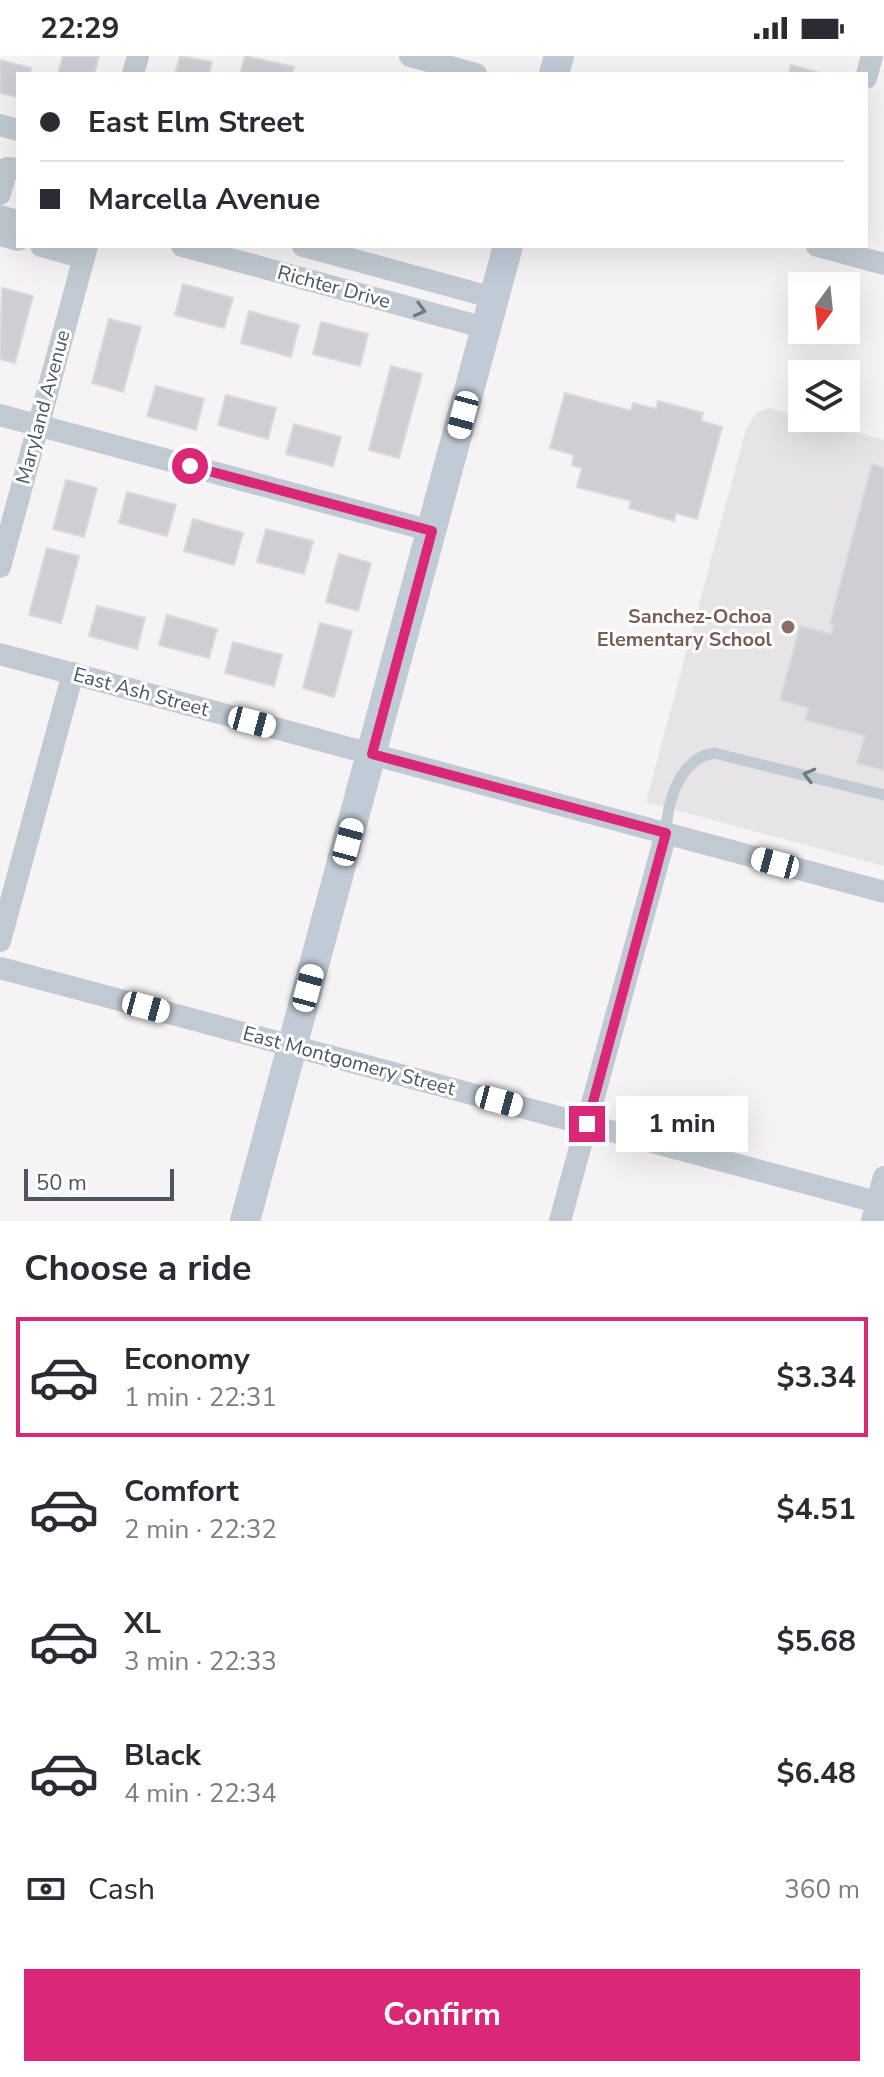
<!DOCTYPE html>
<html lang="en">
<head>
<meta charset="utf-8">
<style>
  body { margin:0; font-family:"Nunito Sans",sans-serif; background:#f2f2f3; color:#2b2b33; height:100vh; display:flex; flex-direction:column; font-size:30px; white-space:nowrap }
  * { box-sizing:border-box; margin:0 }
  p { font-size:26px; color:#7c7c81 }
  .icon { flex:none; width:44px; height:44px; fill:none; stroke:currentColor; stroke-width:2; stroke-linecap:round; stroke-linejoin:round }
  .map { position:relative; height:1165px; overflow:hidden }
  .drawer { display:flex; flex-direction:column; background:#fff; flex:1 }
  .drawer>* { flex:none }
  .banner { position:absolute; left:16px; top:16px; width:852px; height:176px; border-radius:0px; box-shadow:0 8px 32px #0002; display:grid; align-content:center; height:176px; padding:0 24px; background:#fff }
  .needle { width:52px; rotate:195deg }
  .controls { position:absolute; left:788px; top:216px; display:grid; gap:16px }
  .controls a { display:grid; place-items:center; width:72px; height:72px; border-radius:0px; background:#fff; box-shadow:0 8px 32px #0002; font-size:40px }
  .scale { position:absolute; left:24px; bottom:20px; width:150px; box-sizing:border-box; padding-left:8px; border:4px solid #4a5661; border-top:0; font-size:22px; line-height:28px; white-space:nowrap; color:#4a5661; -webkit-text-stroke:6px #fff; paint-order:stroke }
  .end { position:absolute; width:36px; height:36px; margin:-18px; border:10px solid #db2777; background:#fff; box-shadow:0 0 0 4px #fff }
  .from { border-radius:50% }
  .bubble { position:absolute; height:56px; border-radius:0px; background:#fff; box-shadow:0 8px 32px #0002; font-size:26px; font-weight:700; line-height:56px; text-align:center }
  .car { position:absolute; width:24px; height:48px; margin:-24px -12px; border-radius:10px; box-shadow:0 0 6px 2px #0007; background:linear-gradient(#fff 24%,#345 0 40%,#fff 0 76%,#345 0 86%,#fff 0) }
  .banner b { display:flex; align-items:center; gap:28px; height:76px; font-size:30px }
  .banner b+b { border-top:2px solid #e1e1e2 }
  .banner i { width:20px; height:20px; background:#2b2b33 }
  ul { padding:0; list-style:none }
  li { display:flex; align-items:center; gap:24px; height:120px; margin:0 16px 12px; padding:0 8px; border:4px solid transparent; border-radius:0px }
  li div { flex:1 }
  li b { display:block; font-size:30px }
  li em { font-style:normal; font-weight:700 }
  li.current { border-color:#db2777 }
  li>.icon { width:72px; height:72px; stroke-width:1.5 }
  h2 { padding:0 24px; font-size:36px; line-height:96px }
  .pay { display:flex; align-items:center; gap:20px; height:88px; padding:0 24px; font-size:30px }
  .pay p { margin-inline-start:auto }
  .primary-button { display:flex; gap:16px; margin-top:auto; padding:16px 24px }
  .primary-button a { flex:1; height:92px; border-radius:0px; background:#db2777; color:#fff; font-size:32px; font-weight:700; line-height:92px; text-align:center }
  .status { display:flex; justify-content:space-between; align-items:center; height:56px; padding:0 40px; background:#fff; direction:ltr }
  .status svg { height:22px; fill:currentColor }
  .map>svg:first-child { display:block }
  .education { fill:#e6e4e5 }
  .building { fill:#cdcfd5; stroke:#d7d9de; stroke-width:2 }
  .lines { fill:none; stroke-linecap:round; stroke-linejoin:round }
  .lane { stroke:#c1cad2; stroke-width:11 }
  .street { stroke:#c1cad2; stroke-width:22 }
  .secondary { stroke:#c1cbd6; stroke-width:30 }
  .oneway { stroke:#6e7983 }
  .route { stroke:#db2777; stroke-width:10 }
  .education-dot { fill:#8d6e63; stroke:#fff; stroke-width:3 }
  .labels { text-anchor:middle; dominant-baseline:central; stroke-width:6; stroke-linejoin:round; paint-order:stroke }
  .street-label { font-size:20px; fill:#4a5661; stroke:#fff }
  .education-label { font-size:20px; font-weight:bold; fill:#785e54; stroke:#fff; text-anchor:end }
</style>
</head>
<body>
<div class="status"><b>22:29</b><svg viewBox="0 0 49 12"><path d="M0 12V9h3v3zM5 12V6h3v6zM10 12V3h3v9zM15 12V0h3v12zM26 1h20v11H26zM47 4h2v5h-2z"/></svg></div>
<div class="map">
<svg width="884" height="1165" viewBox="0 0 884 1165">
  <rect width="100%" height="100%" fill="#f5f3f3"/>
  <path class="education" d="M769,352L884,384V810L646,746L746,373L756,357Z"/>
  <path class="building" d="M63,0H99L94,18H58Z
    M180,0L212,6L209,18H175Z
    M245,0L294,11L292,18H240Z
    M0,4L31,12L30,18H18V41L0,37Z
    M791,9L824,18H789Z
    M183,228L233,242L224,272L175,259Z
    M2,232L33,240L15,307L0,303Z
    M249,255L299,269L291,301L241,287Z
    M109,263L141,271L123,336L92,327Z
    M321,266L368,278L360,310L313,298Z
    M391,310L422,318L399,402L369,394Z
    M156,330L204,343L196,374L147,360Z
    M565,337L631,355L633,347L656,353L658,345L703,357L701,365L722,371L697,463L676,457L674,465L629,452L631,445L577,431L582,412L572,409L574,399L550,392Z
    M226,339L276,352L268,383L218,369Z
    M294,368L341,381L333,410L286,398Z
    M872,408L884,412V714L857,707L865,680L805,664L809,652L780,644L800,570L831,578L834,568L830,567Z
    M66,424L97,432L84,481L53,473Z
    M127,436L176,449L167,480L119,467Z
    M193,463L243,477L234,509L184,495Z
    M266,473L313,485L304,518L257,506Z
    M47,492L79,500L61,567L29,559Z
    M339,498L371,507L358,555L326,546Z
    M97,550L145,562L137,593L89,580Z
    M167,559L217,573L209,602L159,589Z
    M320,567L352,575L334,641L303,632Z
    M233,586L282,599L274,630L225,617Z"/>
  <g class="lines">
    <path class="lane" d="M666,777C667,746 679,703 714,697L884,739"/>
    <path class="street" d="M410,0L476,18
      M133,18L138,0
      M866,22L872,0
      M0,69L18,74
      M0,138L7,112L18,113
      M0,160L18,165
      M0,179L18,184
      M41,190L84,202
      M182,190L486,272
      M303,190L494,242
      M817,190L884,208
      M0,359L432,475
      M0,511L87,190
      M0,598L884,836
      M0,885L73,617
      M0,912L884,1148
      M560,1165L666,777
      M872,1165L884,1121"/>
    <path class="secondary" d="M554,18L559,0
      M245,1165L508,190"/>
  </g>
  <defs><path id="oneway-chevron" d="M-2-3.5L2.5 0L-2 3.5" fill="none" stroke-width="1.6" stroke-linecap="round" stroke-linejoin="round" transform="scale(2)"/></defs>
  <g class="oneway">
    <use href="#oneway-chevron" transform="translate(420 254) rotate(15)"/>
    <use href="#oneway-chevron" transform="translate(809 719) rotate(-165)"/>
  </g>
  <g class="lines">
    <path class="route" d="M190,410L432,475L372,698L666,777L587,1068"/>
  </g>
  <circle class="education-dot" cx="788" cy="571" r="8"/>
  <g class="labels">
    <g class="street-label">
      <text transform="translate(334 231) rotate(15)">Richter Drive</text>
      <text transform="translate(43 351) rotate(-75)">Maryland Avenue</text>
      <text transform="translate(141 636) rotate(15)">East Ash Street</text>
      <text transform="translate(349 1005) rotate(15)">East Montgomery Street</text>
    </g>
    <g class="education-label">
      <text x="772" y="560">Sanchez-Ochoa<tspan x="772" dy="23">Elementary School</tspan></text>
    </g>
  </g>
</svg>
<div class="controls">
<a><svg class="needle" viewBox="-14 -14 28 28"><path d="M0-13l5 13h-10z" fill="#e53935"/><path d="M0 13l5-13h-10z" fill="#7c7c81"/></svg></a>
<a><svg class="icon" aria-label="layers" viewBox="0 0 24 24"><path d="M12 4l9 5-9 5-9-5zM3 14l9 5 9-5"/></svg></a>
</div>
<div class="scale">50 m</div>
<i class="end from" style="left:190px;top:410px"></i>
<i class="end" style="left:587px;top:1068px"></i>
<div class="bubble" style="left:616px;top:1040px;width:132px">1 min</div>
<i class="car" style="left:463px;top:359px;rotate:195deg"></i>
<i class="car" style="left:252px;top:666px;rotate:105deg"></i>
<i class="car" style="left:348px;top:786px;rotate:15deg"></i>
<i class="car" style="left:775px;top:807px;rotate:285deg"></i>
<i class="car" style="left:308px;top:932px;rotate:15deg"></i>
<i class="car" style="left:146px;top:951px;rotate:105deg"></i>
<i class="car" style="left:499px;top:1045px;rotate:105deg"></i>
<div class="banner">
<b><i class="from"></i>East Elm Street</b>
<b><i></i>Marcella Avenue</b>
</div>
</div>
<section class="drawer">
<h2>Choose a ride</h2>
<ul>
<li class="current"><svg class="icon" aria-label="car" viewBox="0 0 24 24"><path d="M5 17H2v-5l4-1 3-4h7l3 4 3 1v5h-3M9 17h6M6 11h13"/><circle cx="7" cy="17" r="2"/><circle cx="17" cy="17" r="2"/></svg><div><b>Economy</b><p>1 min · 22:31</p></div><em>$3.34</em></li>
<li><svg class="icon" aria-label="car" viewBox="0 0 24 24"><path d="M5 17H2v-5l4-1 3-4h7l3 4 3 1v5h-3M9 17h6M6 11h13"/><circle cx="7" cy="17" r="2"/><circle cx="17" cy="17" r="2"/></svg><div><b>Comfort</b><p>2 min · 22:32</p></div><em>$4.51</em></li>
<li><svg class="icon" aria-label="car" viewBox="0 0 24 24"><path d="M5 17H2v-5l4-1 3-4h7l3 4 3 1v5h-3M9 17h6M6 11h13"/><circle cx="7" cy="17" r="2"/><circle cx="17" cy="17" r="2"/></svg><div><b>XL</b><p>3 min · 22:33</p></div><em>$5.68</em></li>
<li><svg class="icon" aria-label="car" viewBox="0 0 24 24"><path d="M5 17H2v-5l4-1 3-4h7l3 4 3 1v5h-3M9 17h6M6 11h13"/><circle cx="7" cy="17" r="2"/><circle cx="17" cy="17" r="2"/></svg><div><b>Black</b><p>4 min · 22:34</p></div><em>$6.48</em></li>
</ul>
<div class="pay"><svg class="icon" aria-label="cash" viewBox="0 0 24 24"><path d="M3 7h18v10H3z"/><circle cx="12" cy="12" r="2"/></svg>Cash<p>360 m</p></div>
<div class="primary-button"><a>Confirm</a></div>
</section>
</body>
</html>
